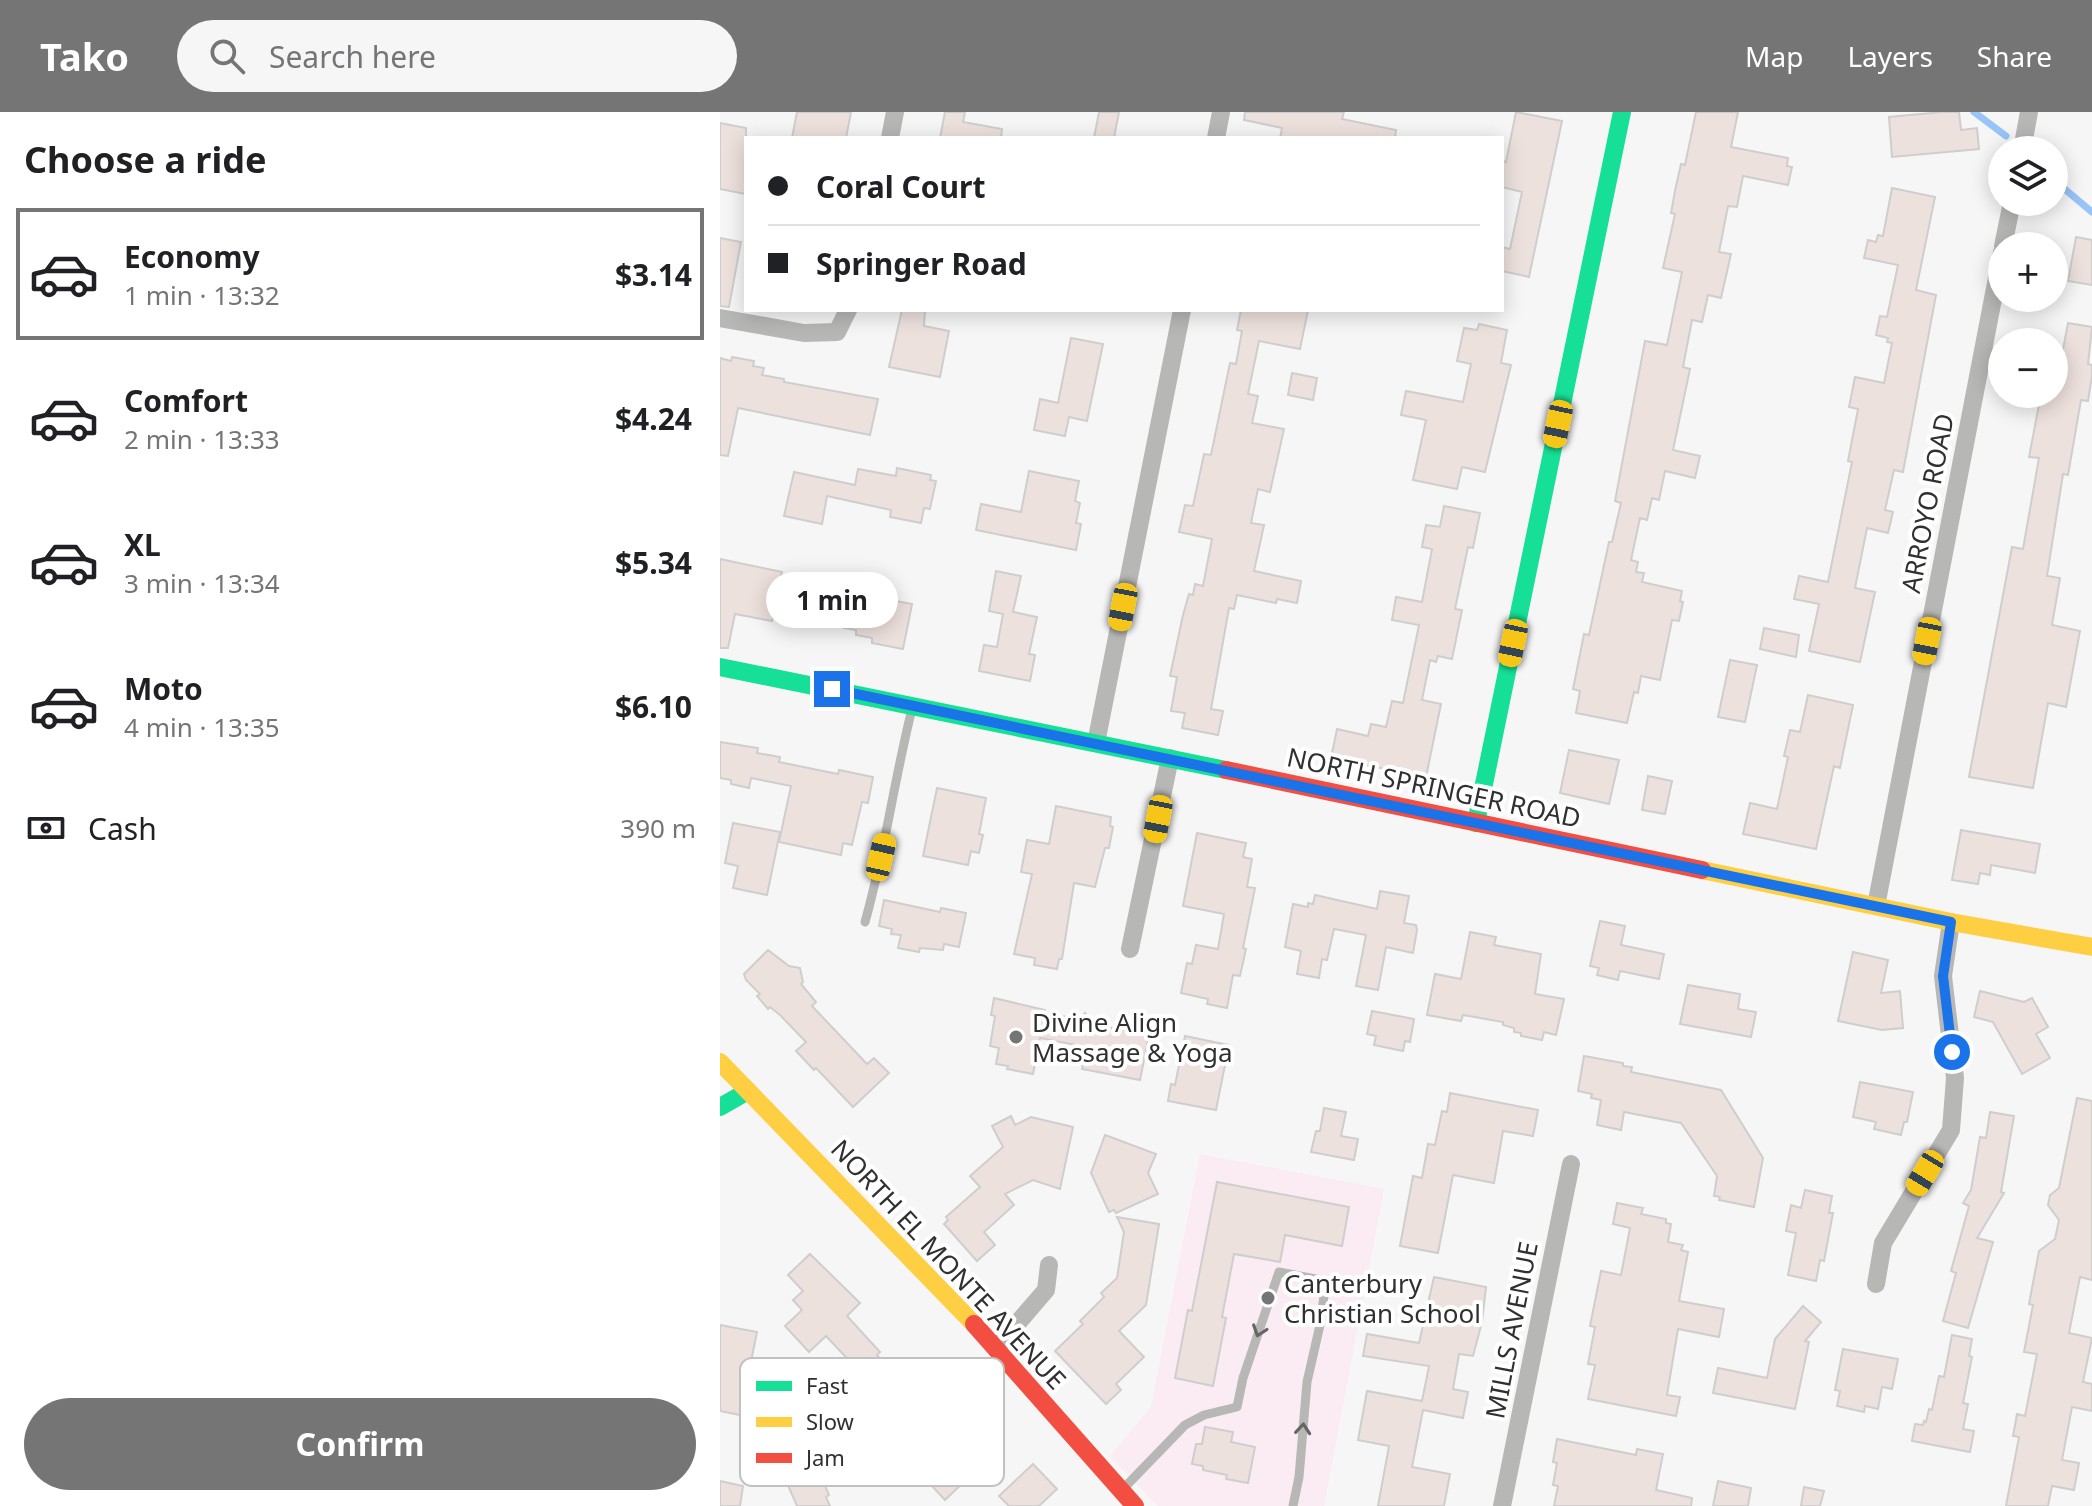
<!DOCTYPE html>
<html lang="en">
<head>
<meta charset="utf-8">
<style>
  body { margin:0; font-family:"Noto Sans",sans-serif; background:#f6f6f6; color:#202124; height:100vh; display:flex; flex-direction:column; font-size:30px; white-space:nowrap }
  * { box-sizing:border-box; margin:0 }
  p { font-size:26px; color:#757577 }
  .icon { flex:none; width:44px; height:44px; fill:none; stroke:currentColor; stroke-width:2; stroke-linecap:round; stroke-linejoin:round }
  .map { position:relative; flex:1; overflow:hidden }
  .drawer { display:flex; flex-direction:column; background:#fff; width:720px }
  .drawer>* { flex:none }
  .top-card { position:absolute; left:24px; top:24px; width:760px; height:176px; border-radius:0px; box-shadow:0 4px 20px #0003; display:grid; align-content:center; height:176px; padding:0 24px; background:#fff }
  .controls { position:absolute; left:1268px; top:24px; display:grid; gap:16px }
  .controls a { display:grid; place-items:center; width:80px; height:80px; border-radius:50%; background:#fff; box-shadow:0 4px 20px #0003; font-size:40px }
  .end { position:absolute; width:36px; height:36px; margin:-18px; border:10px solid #1a73e8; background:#fff; box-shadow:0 0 0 4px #fff }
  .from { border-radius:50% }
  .bubble { position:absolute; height:56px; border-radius:28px; background:#fff; box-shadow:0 4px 20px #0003; font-size:26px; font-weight:700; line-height:56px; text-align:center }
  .car { position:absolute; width:24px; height:48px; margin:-24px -12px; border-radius:10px; box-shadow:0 0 6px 2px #0007; background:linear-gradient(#f5c518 24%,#345 0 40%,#f5c518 0 76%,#345 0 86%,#f5c518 0) }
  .top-card b { display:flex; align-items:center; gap:28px; height:76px; font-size:30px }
  .top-card b+b { border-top:2px solid #e0e0e0 }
  .top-card i { width:20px; height:20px; background:#202124 }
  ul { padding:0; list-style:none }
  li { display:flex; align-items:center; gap:24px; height:132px; margin:0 16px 12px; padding:0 8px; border:4px solid transparent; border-radius:0px }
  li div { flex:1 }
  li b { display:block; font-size:30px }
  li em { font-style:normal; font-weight:700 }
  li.selected { border-color:#757576 }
  li>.icon { width:72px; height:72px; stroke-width:1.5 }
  h2 { padding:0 24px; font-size:36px; line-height:96px }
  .pay { display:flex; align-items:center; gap:20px; height:88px; padding:0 24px; font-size:30px }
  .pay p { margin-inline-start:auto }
  .action { display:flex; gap:16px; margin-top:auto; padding:16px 24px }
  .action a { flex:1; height:92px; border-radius:48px; background:#757576; color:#fff; font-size:32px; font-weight:700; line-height:92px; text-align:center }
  header { display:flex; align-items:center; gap:48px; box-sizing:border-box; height:112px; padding:0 40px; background:#757576; color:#fff }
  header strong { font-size:38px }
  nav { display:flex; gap:44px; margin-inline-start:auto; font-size:28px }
  .search { width:560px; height:72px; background:#f6f6f6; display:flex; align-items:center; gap:20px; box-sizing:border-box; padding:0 28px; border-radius:44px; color:#757577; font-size:30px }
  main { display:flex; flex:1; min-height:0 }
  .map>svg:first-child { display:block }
  .education { fill:#faecf2 }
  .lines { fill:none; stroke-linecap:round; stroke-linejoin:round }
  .stream { stroke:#98c4f7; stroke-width:7 }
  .building { fill:#ede1dd; stroke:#cecece; stroke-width:2 }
  .lane { stroke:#b7b7b6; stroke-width:9 }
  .street { stroke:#b7b7b6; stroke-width:18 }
  .fast { stroke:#16e098; stroke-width:18 }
  .slow { stroke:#ffcf43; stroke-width:18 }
  .jam { stroke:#f24e42; stroke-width:18 }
  .oneway { stroke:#666 }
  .route { stroke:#1a73e8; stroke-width:10 }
  .poi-dot { fill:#757576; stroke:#fff; stroke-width:3 }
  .labels { text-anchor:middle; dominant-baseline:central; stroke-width:8; stroke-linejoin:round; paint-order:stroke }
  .street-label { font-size:26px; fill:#303031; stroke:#fff }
  .poi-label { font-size:26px; fill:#303031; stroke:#fff; text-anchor:start }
  .key { fill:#fff; stroke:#c1c1c1; stroke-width:2 }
  .key-label { font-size:22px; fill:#303031 }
</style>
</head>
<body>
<header>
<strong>Tako</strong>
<div class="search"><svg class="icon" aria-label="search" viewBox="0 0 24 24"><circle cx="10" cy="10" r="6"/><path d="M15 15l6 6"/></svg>Search here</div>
<nav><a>Map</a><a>Layers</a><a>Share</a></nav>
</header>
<main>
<section class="drawer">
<h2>Choose a ride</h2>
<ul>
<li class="selected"><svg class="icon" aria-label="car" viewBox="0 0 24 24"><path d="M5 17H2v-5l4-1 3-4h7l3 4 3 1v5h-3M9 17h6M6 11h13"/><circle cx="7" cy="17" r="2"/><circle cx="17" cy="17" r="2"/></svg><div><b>Economy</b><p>1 min · 13:32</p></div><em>$3.14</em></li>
<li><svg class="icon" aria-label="car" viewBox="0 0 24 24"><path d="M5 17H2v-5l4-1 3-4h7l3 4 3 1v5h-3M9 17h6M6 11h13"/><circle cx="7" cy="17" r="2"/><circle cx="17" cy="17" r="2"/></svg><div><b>Comfort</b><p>2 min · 13:33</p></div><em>$4.24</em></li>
<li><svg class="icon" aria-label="car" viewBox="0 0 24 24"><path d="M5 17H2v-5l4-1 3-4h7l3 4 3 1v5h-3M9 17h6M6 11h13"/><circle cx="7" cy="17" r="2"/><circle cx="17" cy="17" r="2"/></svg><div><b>XL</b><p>3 min · 13:34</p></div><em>$5.34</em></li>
<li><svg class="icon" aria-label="car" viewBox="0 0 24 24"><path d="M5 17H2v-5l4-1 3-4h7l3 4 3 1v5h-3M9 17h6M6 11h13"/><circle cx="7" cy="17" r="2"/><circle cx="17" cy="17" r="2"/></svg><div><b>Moto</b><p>4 min · 13:35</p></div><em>$6.10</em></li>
</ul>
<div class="pay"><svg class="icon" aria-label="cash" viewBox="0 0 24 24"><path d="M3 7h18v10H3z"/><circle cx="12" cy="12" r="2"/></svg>Cash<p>390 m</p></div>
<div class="action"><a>Confirm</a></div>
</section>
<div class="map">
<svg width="1372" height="1394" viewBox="0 0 1372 1394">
  <rect width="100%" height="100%" fill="#f6f6f6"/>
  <path class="education" d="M480,1042L664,1077L604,1394H438L390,1344L431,1295Z"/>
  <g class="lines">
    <path class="stream" d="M1254,0L1286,24
      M1334,68L1372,100"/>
  </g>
  <path class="building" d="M77,0H131L126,26H72Z
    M225,0H245L243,10L282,17L281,26H220Z
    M379,0H399L394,26H374Z
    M525,0H624L622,7L676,18L675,26H560L562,16L524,8Z
    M796,0L842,9L809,165L782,159V135L790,137L802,80L782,75V49L786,50Z
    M976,0H1018L1011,35L1068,46L1067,54L1072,55L1068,73L1023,64L1017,95L1008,94L999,140L1011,142L1001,186L988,183L982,210L972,208L963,255L970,257L953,338L980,344L975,366L945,359L939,388L932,386L927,408L920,406L911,448L918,450L916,460L924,461L922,470L962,479L960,489L963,490L959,509L952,508L940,568L921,564L918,581L914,580L907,611L856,601L860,579L853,577L864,522L869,523L889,430H892L901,391L895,389L925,229L947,233L962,160L943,156L955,102L951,101L955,79L961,52L965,53Z
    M1222,0H1239L1241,18L1257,16L1259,37L1172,45L1169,5Z
    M0,11L26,16V82L0,77Z
    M1172,76L1215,85L1196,178L1216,183L1183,360L1174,358L1165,398L1173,400L1168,421L1147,416L1135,476L1155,480L1140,550L1089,539L1099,492L1074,487L1079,464L1108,470L1132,350L1128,349L1138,297L1129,295L1135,265L1164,271L1172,231L1167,230L1168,226L1156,223L1160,204L1167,205L1178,153L1144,146L1148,128L1156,130L1158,123L1163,124Z
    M1356,125L1372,128V173L1348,169Z
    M0,126L21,130L9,195L0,194Z
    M182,198H205L204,214L229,219L220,265L169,255Z
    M521,198H588L580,237L539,229L528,282L538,284L532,311L564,317L550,380L538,377L531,411L544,413L534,459L581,469L577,491L557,487L556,491L517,483L514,497L509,496L491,597L503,599L498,623L462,616L465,601L451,599L457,565L450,564L463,503L469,482L473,483L475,472L483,474L492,427L459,420L465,393L473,394L484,342L491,343L510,251L516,252L522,219L517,218Z
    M1348,211L1372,215L1368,252L1372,253V264L1368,289L1361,288L1348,363L1343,362L1327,464L1340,466L1332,513L1360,519L1346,595L1328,591L1313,676L1249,665L1292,435L1303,437L1319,346L1309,345L1321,282H1334V247L1341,248Z
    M759,212L787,218L781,251L791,253L765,360L742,355L737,377L693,368L706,308L681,303L686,279L743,290L751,252L737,249L744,216L757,218Z
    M351,226L383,232L367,309L349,305L345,324L314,318L320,287L338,291Z
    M12,245L34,249L33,254L44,256L42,263L64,267V270L158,287L150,323L18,296L8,344L0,343V246L11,249Z
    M572,261L597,266L593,288L568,283Z
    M177,356L211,363L210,368L216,369L210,397L204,396L201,411L170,405L171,398L107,384L102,412L64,404L74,360L135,373L138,357L176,364Z
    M309,359L359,369L355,389L360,391L356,411L361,412L356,438L256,418L261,392L301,400Z
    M724,394L760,401L753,436L748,435L735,497L742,498L732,547L718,544L716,550L710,548L702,588L721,592L706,665L611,646L617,617L648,624L651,612L666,615L672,589L683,591L699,513L672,508L676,485L702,490L712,437L702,435L706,413L720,415Z
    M0,447L62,460L52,509L15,502L8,536H0Z
    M276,459L301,464L293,500L317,505L309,542L315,543L310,569L259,559L264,533L277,535L283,502L269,499Z
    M103,475L192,492L183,537L152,531V526L136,523V518L124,516L125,510L97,505Z
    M1044,516L1079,523L1076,545L1040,537Z
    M1010,548L1037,553L1025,610L998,605Z
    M1088,583L1133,593L1120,656L1114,654L1096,737L1023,722L1030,691L1057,697L1068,645L1064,644L1070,618L1080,620Z
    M0,630L38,636L37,641L60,645L59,650L118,662L119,658L153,665L148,691L142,690L132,733L123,731L121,743L59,730L71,674L31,666L29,676L11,672V668L0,666Z
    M849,638L899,648L889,692L840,681Z
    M928,664L952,669L945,702L922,698Z
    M217,676L266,686L259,722L263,723L259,741L251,739L248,753L203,744Z
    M336,694L391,705L390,714L393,715L389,736H385L375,775L354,771L342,847H339L337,857L314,853L315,846L294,842L312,762L301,760L307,728L329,732Z
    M13,711L60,720L47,783L13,776L18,754L5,751Z
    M1241,718L1320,732L1315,761L1271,753L1270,763L1260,761L1258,772L1232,768Z
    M477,721L526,731L523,745L532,747L527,775L535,776L523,836L526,837L520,864L513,863L507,896L487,892L488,887L461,881L467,851L472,852L476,833L498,837L504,802L463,794Z
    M660,779L689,784L684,811L696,813L697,818L693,841L666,835L658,878L636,874L646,823L614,817L607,848L602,847L599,866L577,862L581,839L565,835L573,792L588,795V791L593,792L595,783L657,797Z
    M164,788L220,800L221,796L246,801L239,835L224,832L223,838L200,836L199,840L178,836L181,823L171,822L172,817L159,814Z
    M880,809L905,814L901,833L944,842L939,867L900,859L898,868L877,863L879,856L870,854Z
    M750,820L776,825L774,833L821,842L815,882L844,887L836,923L824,920L822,928L801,924V921L794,920V916L783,913V910L743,903L741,909L707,903L715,862L741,867Z
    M48,838L69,854L80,856L83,870L81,872L96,890L92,894L147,952L154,946L169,961L133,995L96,956L94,958L76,939L86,930L60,903L50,895L48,897L37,884L40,882L26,868L24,862Z
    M1133,840L1168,848L1161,881L1180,879L1183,916L1162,918L1118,909Z
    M968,873L1020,882L1018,897L1036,900L1031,925L960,912Z
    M1260,879L1304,890L1312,886L1328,915L1316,922L1330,946L1302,962L1273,910L1254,905Z
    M274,886L325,898V901L360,907L365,901L373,912L429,923L420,968L362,957L366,935L320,926L313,962L287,957L288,954L276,952L279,936L270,934L275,904L271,903Z
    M652,899L694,907L690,930L685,929L683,939L654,933L656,924L647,922Z
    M465,924L509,933L496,998L448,989L451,972L455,973Z
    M864,944L903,951V954L912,955L911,960L1001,978L1043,1046L1034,1095L999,1088L1000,1085L994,1084L997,1064L961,1011L904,1000L901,1018L877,1013L881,988L871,986L872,982L858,979Z
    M1140,970L1193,980L1187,1010H1184L1181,1023L1154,1017L1156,1010L1133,1005Z
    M730,981L818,998L813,1024L783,1019L774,1071L733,1063L718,1141L680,1134L693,1064L702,1066L708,1032L715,1033L722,999L727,1000Z
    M1357,986L1372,989V1168L1360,1165L1349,1221L1372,1226L1363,1270L1372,1272V1299L1352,1295L1342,1348L1359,1351L1354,1378L1332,1374L1328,1394H1286L1299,1325L1293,1324L1297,1302L1305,1304L1317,1242L1304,1240L1313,1193L1309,1192L1319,1139L1335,1127L1339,1108L1328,1093L1330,1083L1339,1076Z
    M604,996L626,1000L621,1024L638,1027L634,1048L591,1040L596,1019H600Z
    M1270,1000L1294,1004L1281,1080L1284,1081L1257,1126L1273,1130L1248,1216L1223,1209L1236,1161L1231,1159L1249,1094L1243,1091L1251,1078L1260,1025L1266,1026Z
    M291,1004L295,1013L311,1005L353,1015L340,1077L313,1068L285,1082L294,1093L264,1120L275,1133L257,1149L224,1112L228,1108L226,1105L260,1075L250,1064L283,1035L272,1014Z
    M385,1023L436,1042L428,1061L438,1082L396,1101L394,1098L389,1100L371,1061Z
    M497,1070L629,1095L622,1134L565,1123L560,1150L514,1142L502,1205L506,1206L493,1274L455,1266L468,1198L472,1199Z
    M1085,1078L1112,1084L1109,1101H1113L1104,1149L1100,1148L1096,1169L1068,1163L1076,1121L1066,1119L1071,1093L1081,1096Z
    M897,1091L923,1096L921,1102L946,1107V1111L951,1112L948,1130L963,1133L961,1138L968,1140L959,1189L1004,1197L999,1225L958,1217L947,1283L960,1285L956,1304L868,1287L875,1253L868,1252L875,1215L870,1214L881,1159L901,1163L910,1116L893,1112Z
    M397,1105L439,1112L426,1193L399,1219L424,1245L396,1272L401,1278L386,1292L335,1239L363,1212L360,1209L384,1185L381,1181L397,1166L404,1120Z
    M90,1142L140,1191L127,1204L160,1240L157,1243L172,1260L167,1265L182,1280L166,1296L134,1262L138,1258L106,1224L89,1240L65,1214L82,1198L73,1188L83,1179L68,1163Z
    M714,1165L766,1175L762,1210L753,1244L739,1242L733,1277L748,1280L743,1306L703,1298L692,1355L730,1362L724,1394H658L669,1334L638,1328L647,1279L702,1289L709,1254L643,1244L647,1222L699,1231Z
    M1083,1194L1101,1210L1085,1229L1089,1230L1075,1297L993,1281L998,1256L1047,1266L1055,1227Z
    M0,1213L37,1220L20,1303L0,1299Z
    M1232,1223L1252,1227L1249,1244L1252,1245L1243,1291L1248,1292L1243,1317L1254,1319L1250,1340L1192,1329L1195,1312L1203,1313L1204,1309L1206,1310L1209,1297L1212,1298L1219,1264L1224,1265Z
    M1123,1237L1178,1247L1172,1277L1162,1275L1158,1297L1145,1294L1144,1300L1117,1294L1120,1279L1115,1278Z
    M213,1297L230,1314L235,1309L250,1324L254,1320L274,1341L225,1388L199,1360L211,1348L187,1322Z
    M485,1315L513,1320L511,1330L535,1335L528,1371L506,1367L507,1363L483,1358V1354L472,1352L476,1332H482Z
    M837,1327L916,1343L917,1337L943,1342L936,1378L972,1386L971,1394H834L838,1374L833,1373L837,1351L833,1350Z
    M313,1352L337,1377L319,1394H289L279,1384Z
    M86,1354L91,1366L100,1362L109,1383L106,1385L110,1394H77L64,1364Z
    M0,1369L23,1374L20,1394H0Z
    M998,1369L1031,1376L1028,1394H993Z
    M1084,1375L1104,1379L1100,1394H1081Z"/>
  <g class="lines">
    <path class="lane" d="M145,810C165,740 174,668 192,597
      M404,1376L465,1313L484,1303L517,1295L523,1266L559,1160L606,1169L600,1213L587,1270L579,1365L573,1394"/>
    <path class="street" d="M170,26L175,0
      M496,26L501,0
      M1302,38L1309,0
      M1283,134L1292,90
      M0,206L84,221L117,220L128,198
      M376,631L462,198
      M1156,794L1282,140
      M410,837L450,646
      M1156,1172L1163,1131L1231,1018L1235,966L1223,864L1231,810
      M277,1235L326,1178L329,1153
      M782,1394L851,1052"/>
    <path class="fast" d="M0,555L506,658
      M756,711L902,0
      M0,995L28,979"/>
    <path class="slow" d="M982,758L1231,810L1372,835
      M0,950L254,1212"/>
    <path class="jam" d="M506,658L982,758
      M254,1212L415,1394"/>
  </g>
  <defs><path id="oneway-chevron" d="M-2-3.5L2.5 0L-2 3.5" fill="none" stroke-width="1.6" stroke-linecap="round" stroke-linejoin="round" transform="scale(2)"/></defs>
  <g class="oneway">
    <use href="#oneway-chevron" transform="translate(539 1219) rotate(109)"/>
    <use href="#oneway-chevron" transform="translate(583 1317) rotate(-85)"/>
  </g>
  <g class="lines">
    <path class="route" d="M112,577L1231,810L1223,864L1232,940"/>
  </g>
  <g class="poi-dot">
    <circle cx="296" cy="925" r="8"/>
    <circle cx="548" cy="1186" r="8"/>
  </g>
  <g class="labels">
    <g class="street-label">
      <text transform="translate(1207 391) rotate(-79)">ARROYO ROAD</text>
      <text transform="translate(714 675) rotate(12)">NORTH SPRINGER ROAD</text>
      <text transform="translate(229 1152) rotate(47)">NORTH EL MONTE AVENUE</text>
      <text transform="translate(791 1218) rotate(-79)">MILLS AVENUE</text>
    </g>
    <g class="poi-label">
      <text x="312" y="910">Divine Align<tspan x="312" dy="30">Massage &amp; Yoga</tspan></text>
      <text x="564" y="1171">Canterbury<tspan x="564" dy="30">Christian School</tspan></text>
    </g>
  </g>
  <rect x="20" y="1246" width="264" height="128" rx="12" class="key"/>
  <rect x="36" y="1269" width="36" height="10" fill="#16e098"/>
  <rect x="36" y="1305" width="36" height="10" fill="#ffcf43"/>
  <rect x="36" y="1341" width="36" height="10" fill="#f24e42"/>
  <g class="key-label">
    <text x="86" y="1282">Fast</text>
    <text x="86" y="1318">Slow</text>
    <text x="86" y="1354">Jam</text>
  </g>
</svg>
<div class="controls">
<a><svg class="icon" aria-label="layers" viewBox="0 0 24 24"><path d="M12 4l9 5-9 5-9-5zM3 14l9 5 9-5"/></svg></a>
<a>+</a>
<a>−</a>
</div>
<i class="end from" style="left:1232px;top:940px"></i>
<i class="end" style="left:112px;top:577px"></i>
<div class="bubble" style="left:46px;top:460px;width:132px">1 min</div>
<i class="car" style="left:838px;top:312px;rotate:192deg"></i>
<i class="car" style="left:403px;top:495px;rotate:191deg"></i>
<i class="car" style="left:1207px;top:529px;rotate:191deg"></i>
<i class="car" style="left:793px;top:531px;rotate:192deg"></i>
<i class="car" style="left:438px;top:707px;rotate:191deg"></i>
<i class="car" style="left:161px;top:745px;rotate:13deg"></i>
<i class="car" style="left:1205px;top:1061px;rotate:211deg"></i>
<div class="top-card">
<b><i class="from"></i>Coral Court</b>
<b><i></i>Springer Road</b>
</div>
</div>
</main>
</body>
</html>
